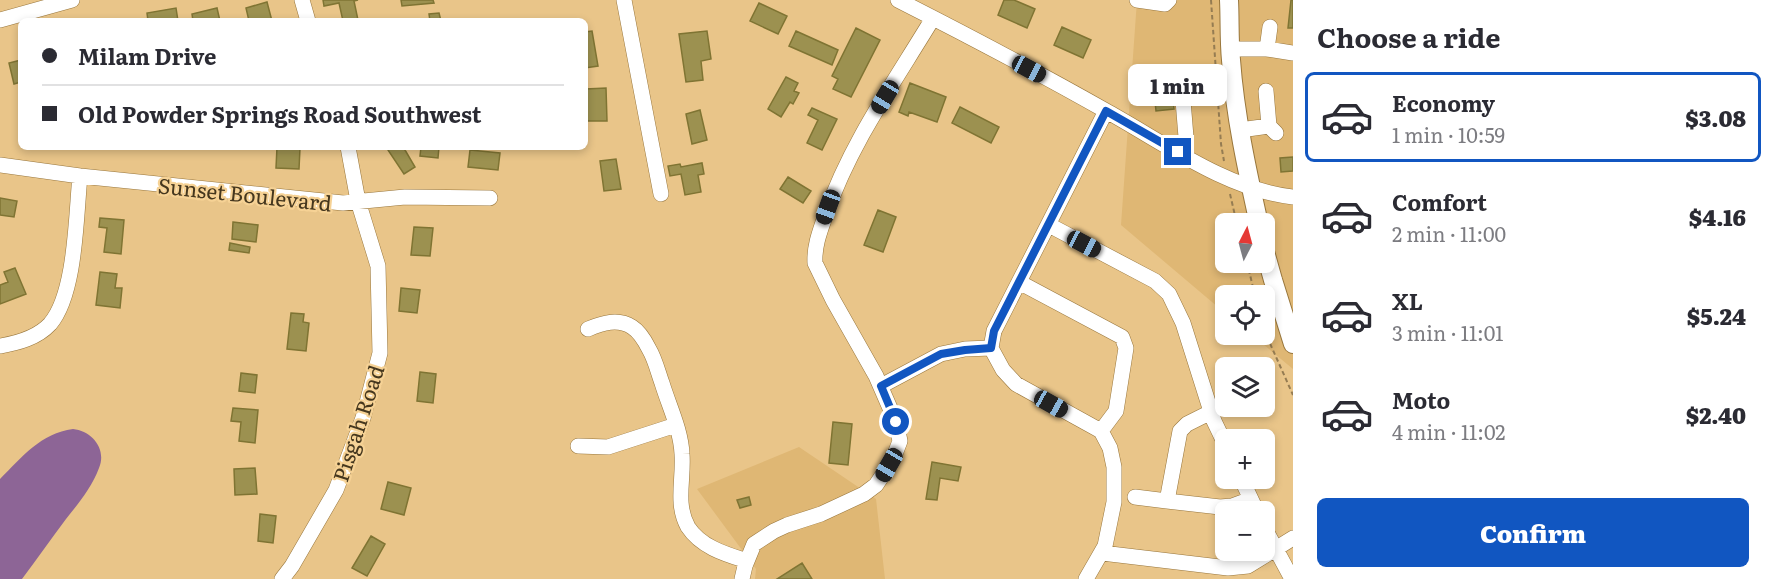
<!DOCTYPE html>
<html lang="en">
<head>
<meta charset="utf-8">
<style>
  body { margin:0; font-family:Literata,serif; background:#f2f2f3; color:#2b2b33; height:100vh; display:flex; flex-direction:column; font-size:22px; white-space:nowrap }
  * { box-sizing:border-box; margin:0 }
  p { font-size:20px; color:#7c7c81 }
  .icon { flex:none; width:33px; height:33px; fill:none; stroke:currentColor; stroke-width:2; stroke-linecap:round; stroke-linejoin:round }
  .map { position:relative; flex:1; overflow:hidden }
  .drawer { display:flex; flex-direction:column; background:#fff; width:480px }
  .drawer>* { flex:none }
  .hud { position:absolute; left:18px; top:18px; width:570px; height:132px; border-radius:9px; box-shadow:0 3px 9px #0003; display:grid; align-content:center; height:132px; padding:0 24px; background:#fff }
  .needle { width:39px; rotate:6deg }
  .buttons { position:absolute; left:1215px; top:213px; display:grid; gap:12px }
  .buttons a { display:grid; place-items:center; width:60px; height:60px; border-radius:9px; background:#fff; box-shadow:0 3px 9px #0003; font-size:30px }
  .end { position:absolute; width:27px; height:27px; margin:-14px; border:8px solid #1156c1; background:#fff; box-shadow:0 0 0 3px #fff }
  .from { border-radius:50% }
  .bubble { position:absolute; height:42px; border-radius:9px; background:#fff; box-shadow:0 3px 9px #0003; font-size:20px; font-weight:800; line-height:42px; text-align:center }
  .car { position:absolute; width:18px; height:36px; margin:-18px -9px; border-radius:8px; box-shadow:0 0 4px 2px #0007; background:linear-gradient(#222 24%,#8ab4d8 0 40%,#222 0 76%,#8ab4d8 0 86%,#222 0) }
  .hud b { display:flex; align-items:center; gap:21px; height:57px; font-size:22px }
  .hud b+b { border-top:2px solid #e1e1e2 }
  .hud i { width:15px; height:15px; background:#2b2b33 }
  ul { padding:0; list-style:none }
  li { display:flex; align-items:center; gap:18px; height:90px; margin:0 12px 9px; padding:0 12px; border:3px solid transparent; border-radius:9px }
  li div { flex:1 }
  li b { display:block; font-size:22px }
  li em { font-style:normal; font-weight:800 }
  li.current { border-color:#1156c1 }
  li>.icon { width:54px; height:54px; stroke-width:1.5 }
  h2 { padding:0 24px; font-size:27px; line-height:72px }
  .button { display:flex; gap:12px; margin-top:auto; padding:12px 24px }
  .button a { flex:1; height:69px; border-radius:9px; background:#1156c1; color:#fff; font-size:24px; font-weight:800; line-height:69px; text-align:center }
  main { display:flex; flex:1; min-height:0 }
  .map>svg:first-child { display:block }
  .built { fill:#dfb774; fill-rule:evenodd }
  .water { fill:#8d6596 }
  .building { fill:#9c9150; stroke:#7f7433; stroke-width:1.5 }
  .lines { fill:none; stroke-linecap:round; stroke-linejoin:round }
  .minor-casing { stroke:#98763c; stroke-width:16 }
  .major-casing { stroke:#98763c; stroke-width:20 }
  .path { stroke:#957c52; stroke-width:2; stroke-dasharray:4.5 3; stroke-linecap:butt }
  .minor { stroke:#fff; stroke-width:15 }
  .major { stroke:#fff; stroke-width:18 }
  .route { stroke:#1156c1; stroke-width:8 }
  .labels { text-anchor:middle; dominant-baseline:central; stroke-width:4.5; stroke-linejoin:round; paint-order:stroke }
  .street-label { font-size:21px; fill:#45371e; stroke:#f6d295 }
</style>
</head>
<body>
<main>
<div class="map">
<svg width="1293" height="579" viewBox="0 0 1293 579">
  <rect width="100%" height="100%" fill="#e9c589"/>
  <path class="built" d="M1137,0H1293V369L1252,335L1264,334V296H1226L1225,313L1121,225ZM1226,224H1264V262H1226Z
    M799,447L876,499L885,579H755L756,569L697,489Z"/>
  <path class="water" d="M73,429C92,431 107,449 99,468C92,487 78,504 66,519C51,539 37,559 22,579H0V479C22,457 41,433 73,429Z"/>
  <path class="building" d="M323,0H358L354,1L358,20L343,21L339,3L324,6Z
    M401,0H433L434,3L402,6Z
    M1004,0H1014L1035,9L1027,28L998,15Z
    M1291,0H1293V28H1288Z
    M267,2L272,21H249L246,8Z
    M759,3L787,16L778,34L750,21Z
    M176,8L178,21H148L147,13Z
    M217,8L220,21H193L192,14Z
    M439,13L441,21H430L429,14Z
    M1062,27L1091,40L1083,58L1054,45Z
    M856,28L880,40L851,97L833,89L838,79L832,76Z
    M592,31L598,66L585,68V32Z
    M707,31L711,59L701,61L703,80L686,82L679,34Z
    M796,31L838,50L832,65L789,46Z
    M21,60V82L14,84L9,63Z
    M1170,71L1174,109L1156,111L1152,73Z
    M786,77L798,83L794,91L799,93L793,104L790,102L781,117L768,109Z
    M910,83L946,97L937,122L909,112L908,116L899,112Z
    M606,88L607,121H587L586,89Z
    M1201,92L1202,103L1187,104L1186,93Z
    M960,107L999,127L991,143L952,123Z
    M812,108L837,119L822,150L807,143L818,120L808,115Z
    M700,110L707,140L692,144L686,114Z
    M277,147L300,148L299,169L276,168Z
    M386,147H408L405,150L415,167L404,174Z
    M421,147H439L438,158L420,156Z
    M470,150L500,153L498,170L468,167Z
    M1293,157V171L1281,172L1280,158Z
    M616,159L621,189L604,191L600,161Z
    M702,163L704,174L698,175L701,192L685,195L681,174L670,176L668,166L680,164L681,167Z
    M788,177L811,191L803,203L780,189Z
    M0,198L17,201L14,217L0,215Z
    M878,210L896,217L883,252L864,245Z
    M100,218L124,220L121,254L104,252L107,228L99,227Z
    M233,222L258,225L256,242L232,239Z
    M414,227L433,228L430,256L411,255Z
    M230,243L250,247L249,253L229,250Z
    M15,268L26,294L0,304V285L8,282L4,272Z
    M100,272L117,274L115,288H122L120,308L96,305Z
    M401,288L420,290L417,313L399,311Z
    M291,313L304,314L303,322L309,323L306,351L287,349Z
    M420,372L436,374L433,403L417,401Z
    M241,373L257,375L255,393L239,391Z
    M233,408L258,410L255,443L239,441L241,422L231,421Z
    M833,422L852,424L848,465L829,463Z
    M932,462L961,467L958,481L940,478L937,500L926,499Z
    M255,468L257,494L235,495L234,469Z
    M388,482L411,488L404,515L381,509Z
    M749,497L751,505L740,508L737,500Z
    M260,514L276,516L273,543L258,541Z
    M371,536L385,544L367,576L352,568Z
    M802,563L812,579H777Z"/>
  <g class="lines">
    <g class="minor-casing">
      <path id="minor" d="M302,0L308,21
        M624,0L661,194
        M898,0C969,36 1039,73 1108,112C1164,143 1228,190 1293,197
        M1137,0L1165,4L1169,0
        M0,20L72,0
        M1231,49H1267L1293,53
        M1267,49L1270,27
        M1266,91L1269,126L1276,133
        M1240,130L1269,126
        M1178,152L1186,137L1181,76
        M0,165L80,176L343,203L405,197L490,198
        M1049,225L1155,281L1169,294L1183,323L1214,421L1226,446
        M1019,282L1122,337L1126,348L1116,411L1101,431
        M588,329C602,323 618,318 632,327C640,332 645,341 649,349C655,359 658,372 662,383C669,406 681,430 682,454C684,479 675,504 688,527C701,547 725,554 747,561
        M0,346C18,343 37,338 50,324C76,294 76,215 80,176
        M991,348L1003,370L1016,384L1101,431L1110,448L1114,467V502L1105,546L1086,579
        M991,348L994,331L1106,111
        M881,386L941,354L965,349L991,348
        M1211,412L1187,424L1180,431L1167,501L1220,507L1232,506L1251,499
        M578,446L608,447L676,425
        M1241,478L1257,512
        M1135,497L1167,501
        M1264,527L1292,579
        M1102,553L1228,568L1248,566L1293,538
        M282,579L292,566L336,490L363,418L380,353L378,266L358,201L348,147
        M742,579L745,566L754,544L774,531L787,525L821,514L864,494L876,485L882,476L895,454L900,441L896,422L876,376L833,300L815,263C814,246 820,231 826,214C850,144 895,81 933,18"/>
    </g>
    <g class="major-casing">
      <path id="major" d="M1229,0C1230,20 1229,40 1231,60C1235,115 1247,170 1259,224
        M1264,248L1273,280L1293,344"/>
    </g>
    <path class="path" d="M1211,0L1221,144L1224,161
      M1230,194L1237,224
      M1247,262L1255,296
      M1264,330L1293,395"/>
    <use href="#minor" class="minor"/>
    <use href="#major" class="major"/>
  </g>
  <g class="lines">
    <path class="route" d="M896,422L881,386L941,354L965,350L991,348L994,331L1106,111L1178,152"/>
  </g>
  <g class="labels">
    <g class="street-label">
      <text transform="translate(245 193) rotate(6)">Sunset Boulevard</text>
      <text transform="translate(357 423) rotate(-72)">Pisgah Road</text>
    </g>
  </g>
</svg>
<div class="buttons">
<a><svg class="needle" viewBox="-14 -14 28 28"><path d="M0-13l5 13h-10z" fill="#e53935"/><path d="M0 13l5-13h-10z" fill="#7c7c81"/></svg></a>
<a><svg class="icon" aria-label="locate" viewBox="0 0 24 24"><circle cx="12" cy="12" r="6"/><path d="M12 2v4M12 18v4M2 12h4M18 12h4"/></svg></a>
<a><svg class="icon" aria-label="layers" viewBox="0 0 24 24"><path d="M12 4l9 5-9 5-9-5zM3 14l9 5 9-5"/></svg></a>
<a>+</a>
<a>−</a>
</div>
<i class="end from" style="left:896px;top:422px"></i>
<i class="end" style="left:1178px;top:152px"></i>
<div class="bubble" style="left:1128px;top:64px;width:99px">1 min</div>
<i class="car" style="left:1029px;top:69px;rotate:118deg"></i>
<i class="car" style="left:885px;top:97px;rotate:211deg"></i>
<i class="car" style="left:828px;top:207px;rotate:200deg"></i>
<i class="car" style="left:1084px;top:244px;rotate:118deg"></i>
<i class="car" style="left:1051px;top:404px;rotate:119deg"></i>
<i class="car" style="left:889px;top:465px;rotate:210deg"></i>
<div class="hud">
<b><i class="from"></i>Milam Drive</b>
<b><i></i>Old Powder Springs Road Southwest</b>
</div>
</div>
<section class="drawer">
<h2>Choose a ride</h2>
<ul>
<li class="current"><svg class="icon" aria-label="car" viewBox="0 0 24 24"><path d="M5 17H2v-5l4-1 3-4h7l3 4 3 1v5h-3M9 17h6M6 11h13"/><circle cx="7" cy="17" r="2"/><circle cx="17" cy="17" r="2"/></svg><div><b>Economy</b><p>1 min · 10:59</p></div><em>$3.08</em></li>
<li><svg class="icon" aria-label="car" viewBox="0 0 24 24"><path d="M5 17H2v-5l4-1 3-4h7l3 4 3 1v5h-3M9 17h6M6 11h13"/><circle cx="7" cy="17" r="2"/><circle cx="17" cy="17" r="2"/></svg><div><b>Comfort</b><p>2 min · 11:00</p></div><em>$4.16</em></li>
<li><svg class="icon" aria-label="car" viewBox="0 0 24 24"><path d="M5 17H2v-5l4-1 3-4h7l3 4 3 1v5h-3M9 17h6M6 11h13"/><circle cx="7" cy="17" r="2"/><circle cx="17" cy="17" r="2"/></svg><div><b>XL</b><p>3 min · 11:01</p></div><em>$5.24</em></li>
<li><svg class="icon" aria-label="car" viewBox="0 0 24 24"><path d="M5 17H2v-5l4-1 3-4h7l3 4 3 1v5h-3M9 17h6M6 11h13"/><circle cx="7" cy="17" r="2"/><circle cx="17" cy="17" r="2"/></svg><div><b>Moto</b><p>4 min · 11:02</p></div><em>$2.40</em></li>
</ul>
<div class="button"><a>Confirm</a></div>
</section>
</main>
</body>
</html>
